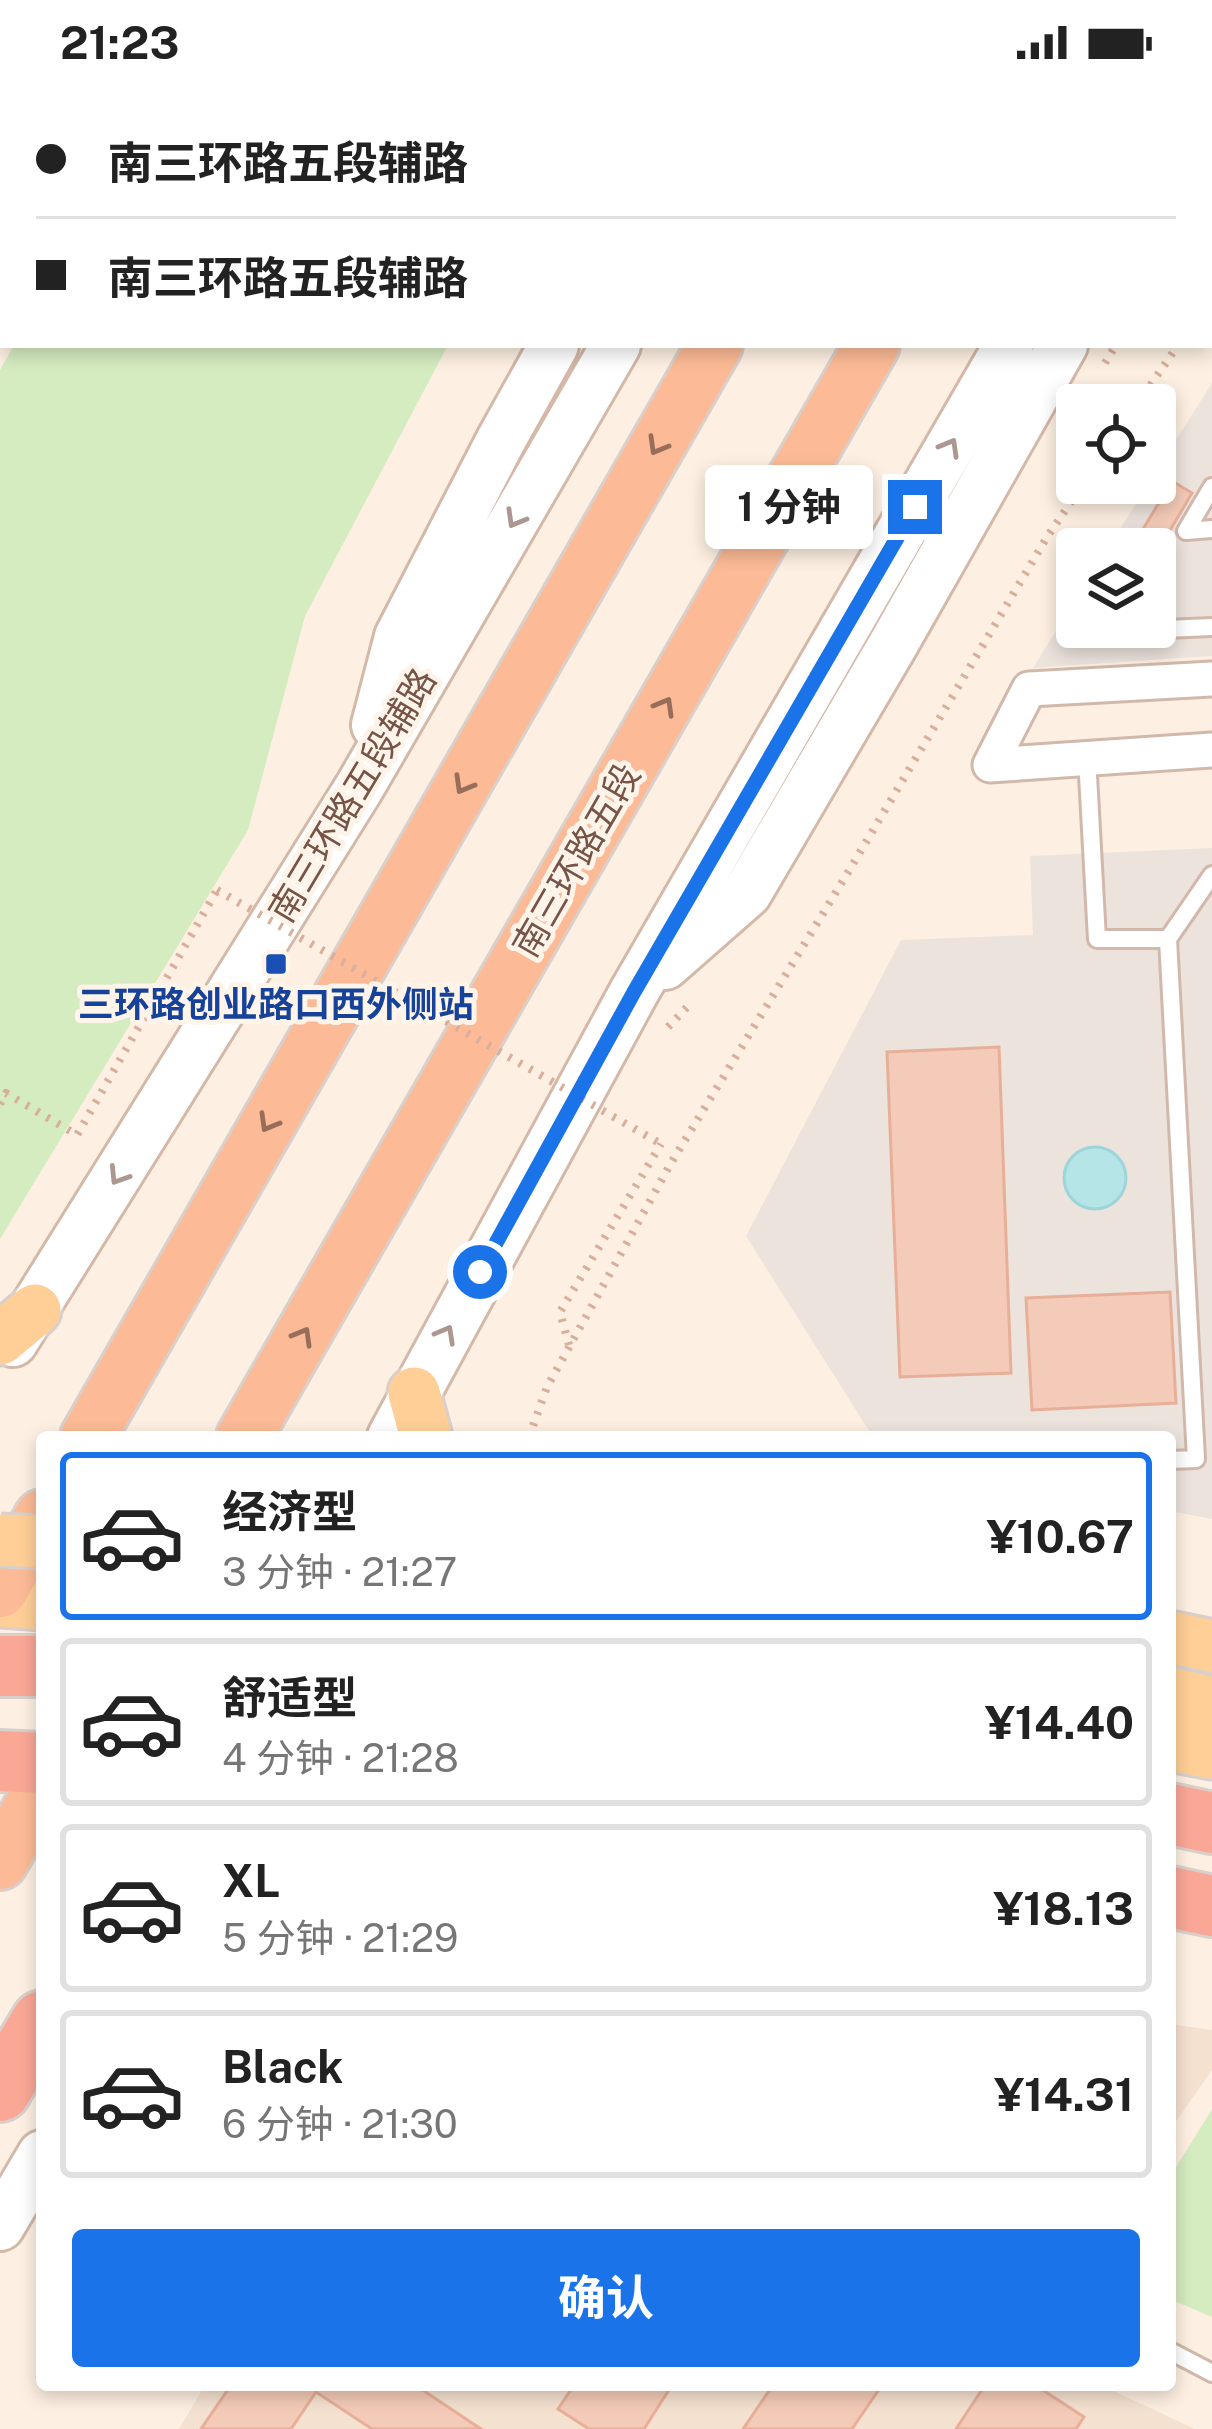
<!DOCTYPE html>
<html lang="zh">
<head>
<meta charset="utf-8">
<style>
  body { margin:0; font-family:"Public Sans","Noto Sans SC",sans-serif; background:#f6f6f6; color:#222; height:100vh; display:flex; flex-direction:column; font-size:45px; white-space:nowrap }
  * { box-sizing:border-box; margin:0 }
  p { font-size:39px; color:#767676 }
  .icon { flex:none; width:66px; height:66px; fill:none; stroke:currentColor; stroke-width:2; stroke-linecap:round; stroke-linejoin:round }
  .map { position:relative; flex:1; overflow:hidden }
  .sheet { position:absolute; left:36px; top:1347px; width:1140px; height:960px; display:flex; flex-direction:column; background:#fff; border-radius:12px; box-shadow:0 6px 18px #0003 }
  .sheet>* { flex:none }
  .banner { position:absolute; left:0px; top:0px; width:1212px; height:264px; box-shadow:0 6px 18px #0003; display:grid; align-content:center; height:264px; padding:0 36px; background:#fff }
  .fabs { position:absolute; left:1056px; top:300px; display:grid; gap:24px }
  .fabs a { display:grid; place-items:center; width:120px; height:120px; border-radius:12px; background:#fff; box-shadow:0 6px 18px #0003; font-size:60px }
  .end { position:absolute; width:54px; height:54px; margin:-27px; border:15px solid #1a73e8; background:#fff; box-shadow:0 0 0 6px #fff }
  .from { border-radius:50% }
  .bubble { position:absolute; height:84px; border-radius:12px; background:#fff; box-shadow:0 6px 18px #0003; font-size:39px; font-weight:700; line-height:84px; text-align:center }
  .banner b { display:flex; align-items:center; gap:42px; height:114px; font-size:45px }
  .banner b+b { border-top:3px solid #e0e0e0 }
  .banner i { width:30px; height:30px; background:#222 }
  ul { padding:21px 0 0; list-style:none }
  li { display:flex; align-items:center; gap:36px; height:168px; margin:0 24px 18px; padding:0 12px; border:6px solid #e0e0e0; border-radius:12px }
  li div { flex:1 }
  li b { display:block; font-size:45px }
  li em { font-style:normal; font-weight:700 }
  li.active { border-color:#1a73e8 }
  li>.icon { width:108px; height:108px; stroke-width:1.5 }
  .cta { display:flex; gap:24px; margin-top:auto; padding:24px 36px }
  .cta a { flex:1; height:138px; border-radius:12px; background:#1a73e8; color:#fff; font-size:48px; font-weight:700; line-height:138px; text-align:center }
  .status { display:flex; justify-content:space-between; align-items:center; height:84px; padding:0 60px; background:#fff; direction:ltr }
  .status svg { height:33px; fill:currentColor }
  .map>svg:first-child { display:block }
  .residential { fill:#f5e1d0 }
  .industrial { fill:#ece3dd }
  .green { fill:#d5ebc0 }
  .water { fill:#b6e5e7; stroke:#9cd5da; stroke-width:3 }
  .building { fill:#f4cbb8; stroke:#e7af98; stroke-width:3 }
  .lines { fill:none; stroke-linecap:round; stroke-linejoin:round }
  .service-casing { stroke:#d1b8ab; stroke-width:22 }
  .minor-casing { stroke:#d1b8ab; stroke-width:39 }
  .secondary-casing { stroke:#d4b8a8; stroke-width:54 }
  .primary-casing { stroke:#d9cfcb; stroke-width:57 }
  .trunk-casing { stroke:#d9cfcb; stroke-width:60 }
  .motorway-casing { stroke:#d9cfcb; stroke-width:66 }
  .path { stroke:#d8ae9c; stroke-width:8; stroke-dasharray:3 9; stroke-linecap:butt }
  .service { stroke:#fff; stroke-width:16 }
  .minor { stroke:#fff; stroke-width:33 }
  .secondary { stroke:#fff; stroke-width:48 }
  .primary { stroke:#ffcf97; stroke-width:51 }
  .trunk { stroke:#fcbb96; stroke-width:54 }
  .motorway { stroke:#faa796; stroke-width:60 }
  .primary-bridge-casing { stroke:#d9cfcb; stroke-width:57; stroke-linecap:butt }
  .path-bridge { stroke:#d8ae9c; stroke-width:8; stroke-dasharray:3 9; stroke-linecap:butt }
  .primary-bridge { stroke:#ffcf97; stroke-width:51 }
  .oneway { stroke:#986e5b }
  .oneway2 { stroke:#ad9891 }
  .route { stroke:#1a73e8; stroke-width:15 }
  .transit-dot { fill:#1a4fb4; stroke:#fff4e9; stroke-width:4.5 }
  .labels { text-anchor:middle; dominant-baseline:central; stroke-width:10; stroke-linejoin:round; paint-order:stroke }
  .street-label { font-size:36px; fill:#765447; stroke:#fff4e9 }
  .transit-label { font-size:36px; font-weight:bold; fill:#164399; stroke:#fff4e9 }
</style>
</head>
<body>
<div class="status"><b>21:23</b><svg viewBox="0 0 49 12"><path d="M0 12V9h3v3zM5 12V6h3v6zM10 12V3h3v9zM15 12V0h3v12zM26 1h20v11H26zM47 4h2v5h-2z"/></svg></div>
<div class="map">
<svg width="1212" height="2345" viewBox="0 0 1212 2345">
  <rect width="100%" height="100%" fill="#fdf0e2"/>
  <path class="residential" d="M1170,1940L1212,1946V1986L1170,2046Z
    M205,2301H1101L1195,2345H179Z"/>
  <path class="industrial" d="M1212,299V572L1033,584L1077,513V543H1155V465H1107L1149,399H1155V389Z
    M1212,764V1435L1170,1427V1353H873L746,1152L901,856L1033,851L1030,772Z"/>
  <path class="green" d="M159,0H586L584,3H157Z
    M14,261H448L305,532L248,746L0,1155V286Z
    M1212,2025V2233L1170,2215V2093Z"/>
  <path class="water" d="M1064 1094a31 31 0 1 1 62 0a31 31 0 1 1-62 0Z"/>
  <path class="building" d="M1172,397L1192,409L1155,472V465H1131Z
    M999,963L1011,1289L900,1293L887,968Z
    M1170,1208L1176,1319L1032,1326L1026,1214Z
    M231,2301H415L481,2345H372L316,2308L291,2345H201Z
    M574,2301H672L644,2345H589L558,2325Z
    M773,2301H882L852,2345H743Z
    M985,2301H1035L1084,2333L1076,2345H956Z"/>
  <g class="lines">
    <g class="service-casing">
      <path id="service" d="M1212,403L1186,447L1212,445
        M1073,549L1212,543
        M1087,673L1097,855H1168L1212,791
        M1168,855L1196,1375L1170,1376
        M1170,2267L1212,2289"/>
    </g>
    <g class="minor-casing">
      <path id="minor" d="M1212,595L1029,605L990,681L1212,666"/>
    </g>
    <g class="secondary-casing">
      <path id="secondary" d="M700,3L702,0
        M766,3L768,0
        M1158,3L1160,0
        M1209,58L1212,55
        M376,641L399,553L501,356L554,261
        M665,881L747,809L894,559L1063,261
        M13,1258L359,704L616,261
        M392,1353L634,908L1009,261
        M0,2142L42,2071"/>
    </g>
    <g class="primary-casing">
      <path id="primary" d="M0,1255L35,1226
        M414,1309L426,1353
        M0,1517L42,1520
        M1170,1553L1212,1562
        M1170,1609L1212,1619
        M1170,1661L1212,1669"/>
    </g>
    <g class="trunk-casing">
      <path id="trunk" d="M864,3L865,0
        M1021,3L1023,0
        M88,1353L715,261
        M244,1353L872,261
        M0,1506L42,1433
        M0,1778L42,1705"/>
    </g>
    <g class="motorway-casing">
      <path id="motorway" d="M0,1582H42
        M0,1677L42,1679
        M1170,1730L1212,1739
        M1170,1813L1212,1822
        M0,2007L42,1937"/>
    </g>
    <path class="path" d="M1209,131L1212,128
      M1209,216L1212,212
      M1105,279L1116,261
      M1137,321L1178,261
      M668,943L691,919
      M0,1020L6,1009L77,1051L217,806
      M569,1261L560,1228L661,1060
      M529,1353L547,1303L671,1079L850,785L1047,453L1084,399"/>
    <use href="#service" class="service"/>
    <use href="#minor" class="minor"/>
    <use href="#secondary" class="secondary"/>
    <use href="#primary" class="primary"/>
    <use href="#trunk" class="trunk"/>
    <use href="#motorway" class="motorway"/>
    <g class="primary-bridge-casing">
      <path id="primary-bridge" d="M0,1456L42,1458"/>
    </g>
    <path class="path-bridge" d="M217,806L661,1060"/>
    <use href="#primary-bridge" class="primary-bridge"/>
  </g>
  <defs><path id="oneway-chevron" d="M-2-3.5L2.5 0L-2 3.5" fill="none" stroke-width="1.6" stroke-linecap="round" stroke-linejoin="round" transform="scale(3)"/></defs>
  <g class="oneway">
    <use href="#oneway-chevron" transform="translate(657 362) rotate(120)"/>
    <use href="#oneway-chevron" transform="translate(665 622) rotate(-60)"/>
    <use href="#oneway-chevron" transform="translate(463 701) rotate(120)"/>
    <use href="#oneway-chevron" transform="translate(268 1039) rotate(120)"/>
    <use href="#oneway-chevron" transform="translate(303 1252) rotate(-60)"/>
  </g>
  <g class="oneway2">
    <use href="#oneway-chevron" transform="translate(950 363) rotate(-60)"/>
    <use href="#oneway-chevron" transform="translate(515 435) rotate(120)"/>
    <use href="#oneway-chevron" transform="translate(118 1092) rotate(122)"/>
    <use href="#oneway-chevron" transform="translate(446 1250) rotate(-61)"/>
  </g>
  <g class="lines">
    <path class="route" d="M480,1188L634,908L915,423"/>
  </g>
  <rect class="transit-dot" x="264" y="868" width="24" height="24" rx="6"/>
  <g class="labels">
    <g class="street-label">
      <text transform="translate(352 711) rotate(-59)">南三环路五段辅路</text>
      <text transform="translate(576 776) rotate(-60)">南三环路五段</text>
    </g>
    <g class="transit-label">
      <text x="276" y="920">三环路创业路口西外侧站</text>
    </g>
  </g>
</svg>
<div class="fabs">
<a><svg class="icon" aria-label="locate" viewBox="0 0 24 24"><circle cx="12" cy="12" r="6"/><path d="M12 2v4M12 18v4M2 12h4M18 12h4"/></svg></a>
<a><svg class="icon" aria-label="layers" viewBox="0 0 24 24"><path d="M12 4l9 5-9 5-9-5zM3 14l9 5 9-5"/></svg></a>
</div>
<i class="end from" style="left:480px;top:1188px"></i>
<i class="end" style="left:915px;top:423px"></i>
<div class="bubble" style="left:705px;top:381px;width:168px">1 分钟</div>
<div class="banner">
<b><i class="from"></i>南三环路五段辅路</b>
<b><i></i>南三环路五段辅路</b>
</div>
<section class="sheet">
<ul>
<li class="active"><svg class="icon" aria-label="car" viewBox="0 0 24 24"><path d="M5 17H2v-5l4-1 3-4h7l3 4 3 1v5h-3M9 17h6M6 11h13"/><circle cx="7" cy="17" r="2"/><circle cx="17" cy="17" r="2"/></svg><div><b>经济型</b><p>3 分钟 · 21:27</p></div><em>¥10.67</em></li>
<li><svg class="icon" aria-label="car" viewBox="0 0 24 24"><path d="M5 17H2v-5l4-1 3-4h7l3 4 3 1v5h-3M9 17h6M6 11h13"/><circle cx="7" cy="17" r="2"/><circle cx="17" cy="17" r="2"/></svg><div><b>舒适型</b><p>4 分钟 · 21:28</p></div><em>¥14.40</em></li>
<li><svg class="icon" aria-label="car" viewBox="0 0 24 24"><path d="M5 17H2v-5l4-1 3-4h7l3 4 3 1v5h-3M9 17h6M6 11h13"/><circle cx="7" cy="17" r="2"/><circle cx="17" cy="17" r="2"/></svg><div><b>XL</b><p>5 分钟 · 21:29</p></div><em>¥18.13</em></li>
<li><svg class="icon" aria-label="car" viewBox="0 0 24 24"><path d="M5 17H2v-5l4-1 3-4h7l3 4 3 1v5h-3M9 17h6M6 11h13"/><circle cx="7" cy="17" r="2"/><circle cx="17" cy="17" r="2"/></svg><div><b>Black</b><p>6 分钟 · 21:30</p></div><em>¥14.31</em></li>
</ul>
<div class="cta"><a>确认</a></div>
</section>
</div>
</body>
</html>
